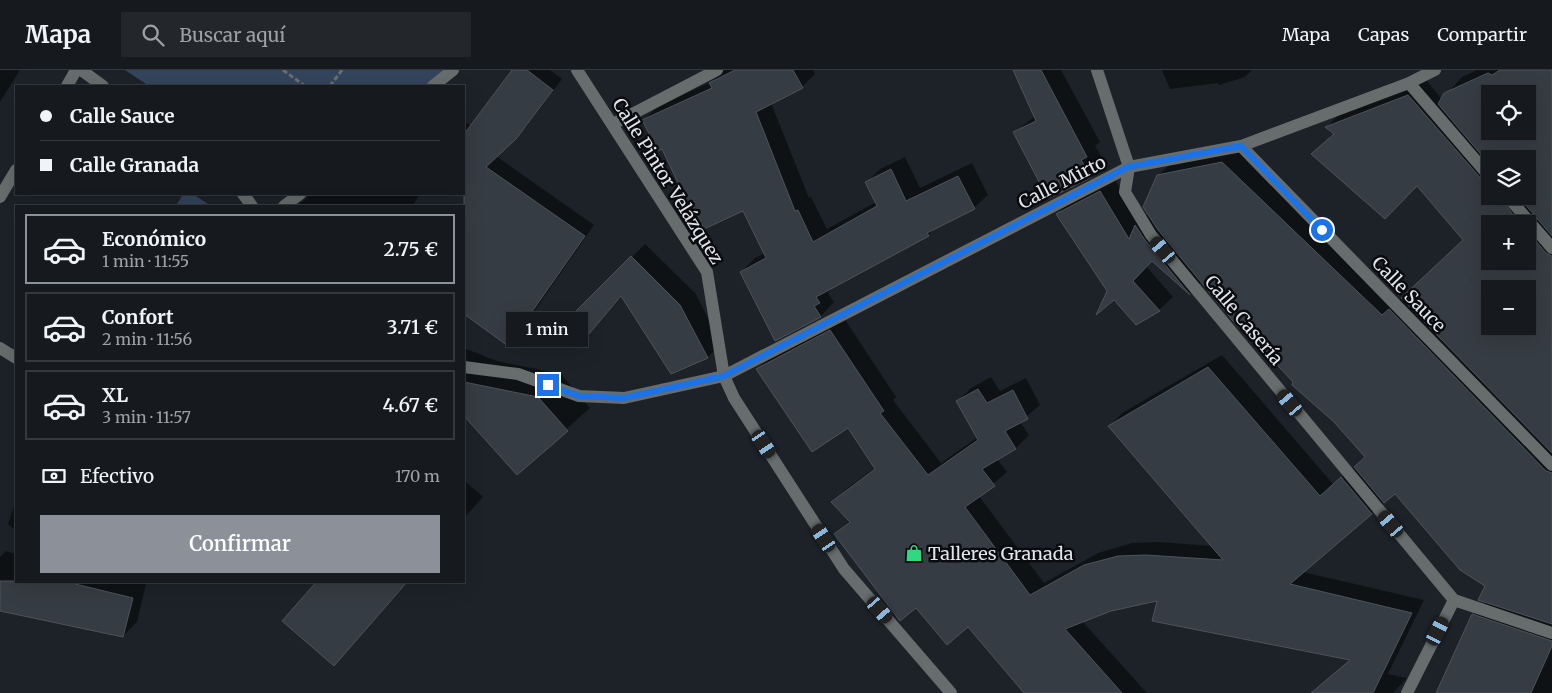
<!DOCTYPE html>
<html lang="es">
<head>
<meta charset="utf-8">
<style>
  body { margin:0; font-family:Merriweather,serif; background:#23272c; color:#f1f3f6; height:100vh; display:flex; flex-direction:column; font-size:19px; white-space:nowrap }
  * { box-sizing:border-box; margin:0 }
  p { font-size:16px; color:#9ea1a4 }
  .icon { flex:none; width:28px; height:28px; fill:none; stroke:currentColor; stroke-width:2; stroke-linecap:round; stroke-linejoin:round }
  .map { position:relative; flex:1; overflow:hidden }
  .sheet { position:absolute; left:15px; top:135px; width:450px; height:378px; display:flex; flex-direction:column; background:#161a1f; border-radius:0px; box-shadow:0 5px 20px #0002,0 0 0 1px #35383d }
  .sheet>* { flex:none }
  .top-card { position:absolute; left:15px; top:15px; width:450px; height:110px; border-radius:0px; box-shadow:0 5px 20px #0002,0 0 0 1px #35383d; display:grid; align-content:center; height:110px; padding:0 25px; background:#161a1f }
  .controls { position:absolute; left:1481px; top:15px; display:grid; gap:10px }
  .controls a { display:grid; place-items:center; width:55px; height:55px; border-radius:0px; background:#161a1f; box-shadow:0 5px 20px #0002,0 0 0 1px #35383d; font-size:25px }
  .end { position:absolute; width:22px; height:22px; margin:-11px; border:6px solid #1a73e8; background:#fff; box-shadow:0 0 0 2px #fff }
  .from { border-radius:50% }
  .bubble { position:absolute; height:35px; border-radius:0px; background:#161a1f; box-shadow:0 5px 20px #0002,0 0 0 1px #35383d; font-size:16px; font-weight:600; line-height:35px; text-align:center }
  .car { position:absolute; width:15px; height:30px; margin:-15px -8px; border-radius:6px; box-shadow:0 0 4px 1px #0007; background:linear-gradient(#222 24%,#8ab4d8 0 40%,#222 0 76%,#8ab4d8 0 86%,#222 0) }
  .top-card b { display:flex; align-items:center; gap:18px; height:48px; font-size:19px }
  .top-card b+b { border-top:1px solid #35383d }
  .top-card i { width:12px; height:12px; background:#f1f3f6 }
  ul { padding:9px 0 0; list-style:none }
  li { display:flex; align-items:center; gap:15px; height:70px; margin:0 10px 8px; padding:0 15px; border:2px solid #35383d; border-radius:0px }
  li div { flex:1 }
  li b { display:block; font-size:19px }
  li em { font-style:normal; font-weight:600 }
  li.selected { border-color:#8c9099 }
  li>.icon { width:45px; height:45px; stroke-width:1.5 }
  .pay { display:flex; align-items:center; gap:12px; height:55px; padding:0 25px; font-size:19px }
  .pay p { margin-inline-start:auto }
  .action { display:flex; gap:10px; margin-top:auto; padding:10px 25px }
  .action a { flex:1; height:58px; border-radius:0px; background:#8c9099; color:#fff; font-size:20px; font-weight:600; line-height:58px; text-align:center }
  header { display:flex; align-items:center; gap:30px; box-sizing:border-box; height:70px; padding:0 25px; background:#161a1f; border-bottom:1px solid #35383d }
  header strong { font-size:24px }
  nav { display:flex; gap:28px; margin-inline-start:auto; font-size:18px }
  .search { width:350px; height:45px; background:#23272c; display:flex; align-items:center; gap:12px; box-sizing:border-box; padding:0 18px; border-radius:0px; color:#9ea1a4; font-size:19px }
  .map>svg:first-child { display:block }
  .green { fill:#33445d }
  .shadow { fill:#0007; fill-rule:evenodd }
  .building { fill:#363c43; stroke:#4d535b; fill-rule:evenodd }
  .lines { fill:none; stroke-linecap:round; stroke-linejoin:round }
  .path { stroke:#6a6e74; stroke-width:3; stroke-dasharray:5 2.5; stroke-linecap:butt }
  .minor { stroke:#676d6d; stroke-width:12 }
  .route { stroke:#1a73e8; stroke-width:6 }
  .labels { text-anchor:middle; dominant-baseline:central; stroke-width:5; stroke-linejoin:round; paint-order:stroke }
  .street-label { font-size:18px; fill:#e2e5ea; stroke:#090b0e }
  .poi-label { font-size:18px; fill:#e2e5ea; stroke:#090b0e; text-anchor:start }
</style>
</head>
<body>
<header>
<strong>Mapa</strong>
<div class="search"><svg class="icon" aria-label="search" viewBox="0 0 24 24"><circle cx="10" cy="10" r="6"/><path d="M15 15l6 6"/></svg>Buscar aquí</div>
<nav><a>Mapa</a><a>Capas</a><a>Compartir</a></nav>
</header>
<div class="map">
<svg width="1552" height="623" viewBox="0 0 1552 623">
  <rect width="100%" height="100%" fill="#1d2229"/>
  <path class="green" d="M125,0H447L427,16H149Z
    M183,124H193L211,136H176Z"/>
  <path class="shadow" d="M0,0H20L0,32Z
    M514,0H550L562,9L526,57L496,86L594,155L518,265L507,275L464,243V214L474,200L464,193V178L491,139L464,122V51L471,56Z
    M724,0H813L815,4L802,17L771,33L809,128L811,127L827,159L876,132L867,112L880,99L905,87L920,118L972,93L988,125L974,138L937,157L928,165L832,218L828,223L834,232L821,246L775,269L741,202L755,188L765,183L744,139L663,77L644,50L657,37L713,11Z
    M1014,0H1061L1100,72L1095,76L1105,92L1091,106L1015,62L1035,46Z
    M1162,0H1252L1245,7L1219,15L1218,13L1170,19Z
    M1477,0H1552V623H1437L1473,545L1487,531V515L1396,422L1303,502L1424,530L1388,604L1407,608L1393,623H1312L1351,589L1159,529L1111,539L1082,551L1147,623H1026L968,556L916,537L900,549L835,464L850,450L833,432L846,419L876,397L848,357L758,299L770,286L844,248L896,327L893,330L941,393L978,367L958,331L971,318L991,307L1000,321L1026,308L1040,335L1020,352L1029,365L1016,378L997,389L1007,402L979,426L1044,513L1098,483L1132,473L1160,472L1212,476L1110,356L1122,343L1222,285L1333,414L1366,387L1335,351L1295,312L1202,211L1190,223L1152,190L1146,196L1173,227L1159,240L1108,221L1057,144L1071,130L1114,108L1140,152L1149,143L1158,106L1175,89L1239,76L1399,230L1464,169L1417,114L1313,84L1335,63L1327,57L1343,40L1425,9L1442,29L1462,7ZM1490,24H1528V61H1490ZM1490,89H1528V126H1490ZM1490,154H1528V191H1490ZM1490,219H1528V256H1490Z
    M309,124H420L412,136H297L307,128Z
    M645,174L696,224L721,274L708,287L672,303L622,226L578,276L559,260Z
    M464,278L497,291L561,304L590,338L517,403L464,344Z
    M464,410L483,427L464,448Z
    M16,431V461L8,454Z
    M6,481L16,484V511H135L146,514L137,552L123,566L0,540V487Z
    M319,511H409L334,594Z"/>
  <path class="building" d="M512,0H527L553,20L516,69L486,97L585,166L508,276L464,244V64Z
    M735,0H793L803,18L756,42L795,141L798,140L813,172L877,136L865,112L891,99L906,131L958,106L975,139L927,163L929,166L816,227L820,233L814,236L821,247L775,271L740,202L766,188L743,141L704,159L690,130L687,132L662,79L658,81L642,50L712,18L709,13Z
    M1013,0H1041L1087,87L1081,90L1092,107L1048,129L1013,62L1036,51Z
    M1500,0H1552V166L1518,126H1528V89H1490V95L1438,34L1444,23L1488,3L1492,5ZM1490,24H1528V61H1490Z
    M1408,25L1484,112L1490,115V126H1499L1520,154H1490V191H1528V162L1546,183L1552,186V383L1401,228L1463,170L1417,116L1385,149L1311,84L1334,64L1325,57ZM1490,219H1528V256H1490Z
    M1222,92L1382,245L1389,239L1546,401L1552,403V554L1478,530L1485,516L1460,500L1395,424L1384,433L1354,397L1365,387L1334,352L1292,315L1293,312L1241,256L1238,257L1158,160L1143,137L1157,105Z
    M1100,121L1129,169L1135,155L1145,170L1190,225L1152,191L1133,211L1160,241L1136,255L1114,230L1096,245L1107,221L1056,144Z
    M631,186L680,235L708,288L671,304L621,226L578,277L557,260Z
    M830,260L884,341L880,343L928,405L978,370L956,331L978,319L987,333L1013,320L1028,349L1005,361L1016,379L982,399L995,416L965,437L1030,525L1084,495L1118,486L1146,485L1223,490L1108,356L1208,297L1320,426L1341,407L1372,444L1290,514L1412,543L1373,623H1311L1350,590L1152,551L1157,531L1111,541L1065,559L1122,623H1024L968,557L947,575L916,538L900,551L834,464L850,452L831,432L875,399L848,358L812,382L756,299Z
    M464,312L538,327L568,361L517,405L464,346Z
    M0,511H63L133,528L123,567L0,541Z
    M317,511H408L334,596L282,551Z
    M1472,544L1552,571V576L1531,623H1436Z"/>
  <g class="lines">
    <path class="path" d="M283,0L305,16
      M330,16L342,0"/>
    <path class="minor" d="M81,0L103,16
      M577,0L707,202L724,306L734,328L844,499L951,623
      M1097,0L1129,97L1125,122L1151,165L1454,530L1552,563
      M1409,13L1490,107
      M67,16L76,0
      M433,16L453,0
      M613,54L717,0
      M1241,76L1552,395
      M243,124L252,136
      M1507,126L1552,178
      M0,127L16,100
      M284,136L300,124
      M0,278L16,288
      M464,297L518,304L579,326L624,328L724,306L1129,97L1241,76L1409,13L1435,0
      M1407,623L1454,530"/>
  </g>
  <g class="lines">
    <path class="route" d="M548,315L579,326L624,328L724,306L1128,97L1241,76L1322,160"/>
  </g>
  <defs>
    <g id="shop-bare" transform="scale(1.35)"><path d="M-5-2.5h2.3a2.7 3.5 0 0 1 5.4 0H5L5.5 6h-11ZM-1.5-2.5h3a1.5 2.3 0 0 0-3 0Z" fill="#31d882" stroke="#090b0e" stroke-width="2.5" paint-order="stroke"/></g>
  </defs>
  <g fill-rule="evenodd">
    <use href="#shop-bare" x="914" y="483"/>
  </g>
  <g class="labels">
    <g class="street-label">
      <text transform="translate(668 111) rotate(58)">Calle Pintor Velázquez</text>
      <text transform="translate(1062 112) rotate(-27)">Calle Mirto</text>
      <text transform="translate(1409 224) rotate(46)">Calle Sauce</text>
      <text transform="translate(1244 250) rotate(50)">Calle Casería</text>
    </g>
    <g class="poi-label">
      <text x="928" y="483">Talleres Granada</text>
    </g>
  </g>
</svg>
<div class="controls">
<a><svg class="icon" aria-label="locate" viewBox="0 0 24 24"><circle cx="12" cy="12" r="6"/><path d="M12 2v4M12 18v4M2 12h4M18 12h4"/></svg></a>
<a><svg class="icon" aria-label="layers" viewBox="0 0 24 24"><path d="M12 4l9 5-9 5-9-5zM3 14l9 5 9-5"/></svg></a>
<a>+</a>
<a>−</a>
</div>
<i class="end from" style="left:1322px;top:160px"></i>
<i class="end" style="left:548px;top:315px"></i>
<div class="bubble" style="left:506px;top:242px;width:82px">1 min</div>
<i class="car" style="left:1163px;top:180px;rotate:320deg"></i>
<i class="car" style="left:1290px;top:333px;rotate:320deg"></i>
<i class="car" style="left:764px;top:374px;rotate:147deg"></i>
<i class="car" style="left:1391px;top:454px;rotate:320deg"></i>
<i class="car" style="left:824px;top:468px;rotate:327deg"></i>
<i class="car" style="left:880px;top:540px;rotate:139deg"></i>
<i class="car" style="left:1438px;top:561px;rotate:27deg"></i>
<div class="top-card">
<b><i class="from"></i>Calle Sauce</b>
<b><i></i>Calle Granada</b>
</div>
<section class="sheet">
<ul>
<li class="selected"><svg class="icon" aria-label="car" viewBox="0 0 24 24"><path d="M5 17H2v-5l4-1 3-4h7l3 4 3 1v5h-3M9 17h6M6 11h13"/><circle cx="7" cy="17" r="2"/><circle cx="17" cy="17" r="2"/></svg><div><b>Económico</b><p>1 min · 11:55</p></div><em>2.75 €</em></li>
<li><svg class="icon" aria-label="car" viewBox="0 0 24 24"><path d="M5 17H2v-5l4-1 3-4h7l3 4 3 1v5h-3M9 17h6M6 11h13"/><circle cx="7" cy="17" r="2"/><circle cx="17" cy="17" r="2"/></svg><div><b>Confort</b><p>2 min · 11:56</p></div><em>3.71 €</em></li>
<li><svg class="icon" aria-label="car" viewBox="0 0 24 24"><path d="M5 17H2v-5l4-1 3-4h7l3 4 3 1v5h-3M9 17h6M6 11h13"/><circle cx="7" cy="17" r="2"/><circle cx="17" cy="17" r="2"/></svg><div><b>XL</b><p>3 min · 11:57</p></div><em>4.67 €</em></li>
</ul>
<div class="pay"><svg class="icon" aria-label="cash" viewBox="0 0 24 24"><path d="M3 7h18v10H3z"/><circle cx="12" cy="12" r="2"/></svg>Efectivo<p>170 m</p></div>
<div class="action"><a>Confirmar</a></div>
</section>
</div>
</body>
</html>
